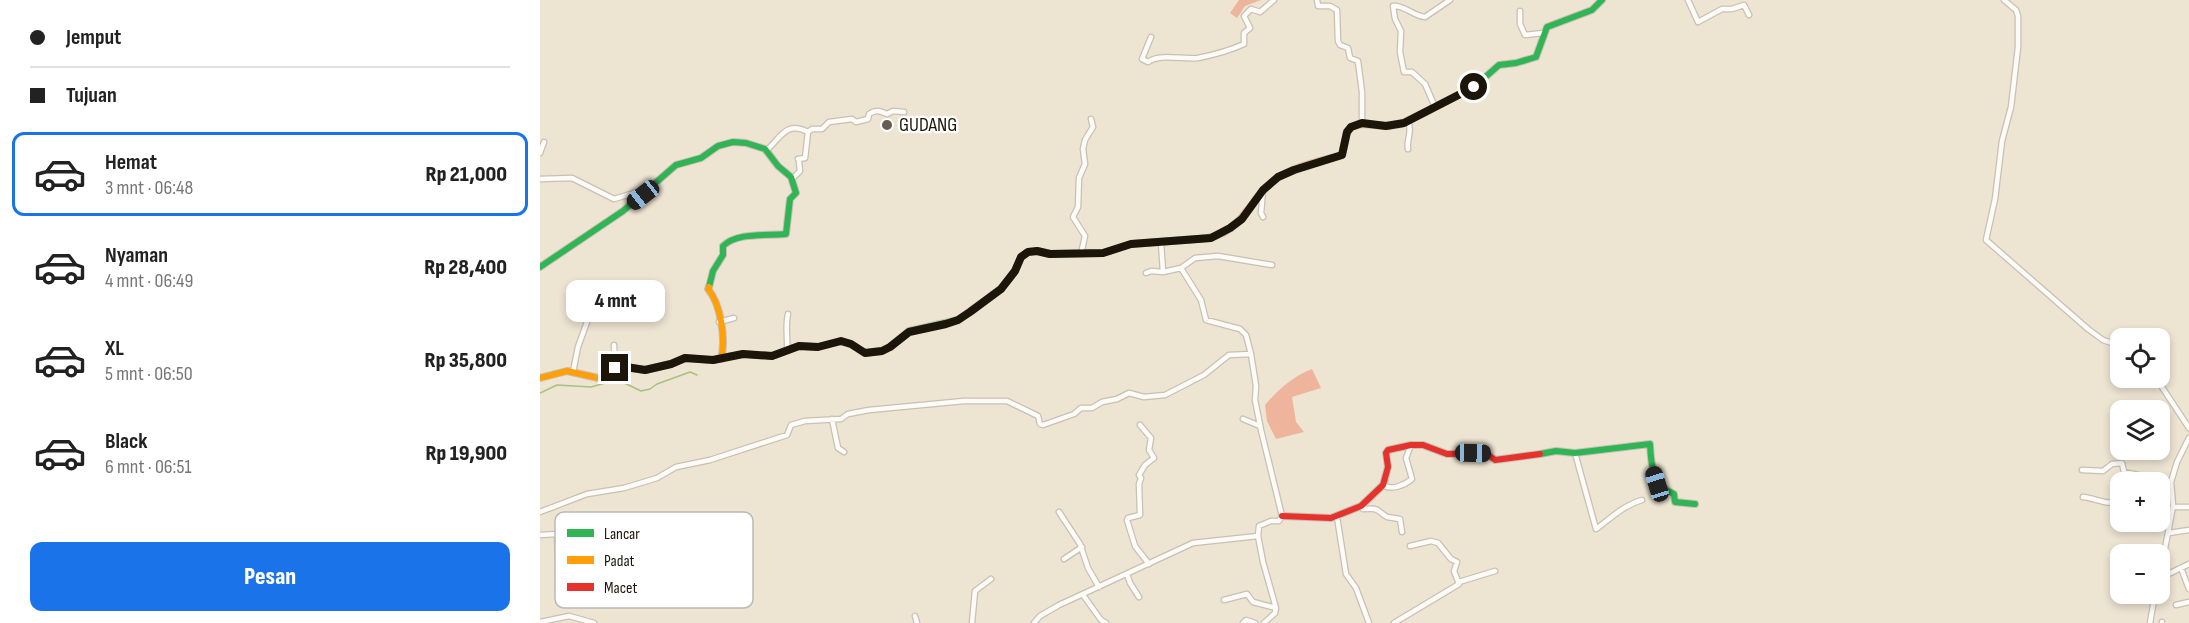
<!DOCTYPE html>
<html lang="id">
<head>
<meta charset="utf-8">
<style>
  body { margin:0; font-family:"Sofia Sans Condensed",sans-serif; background:#f6f6f6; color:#222; height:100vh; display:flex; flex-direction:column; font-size:22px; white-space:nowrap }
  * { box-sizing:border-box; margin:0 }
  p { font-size:20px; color:#767676 }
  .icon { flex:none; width:33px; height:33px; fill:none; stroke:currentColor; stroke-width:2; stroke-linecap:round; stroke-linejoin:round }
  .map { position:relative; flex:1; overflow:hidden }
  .details { display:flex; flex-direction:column; background:#fff; width:540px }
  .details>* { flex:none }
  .hud { display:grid; align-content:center; height:132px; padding:0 30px; background:#fff }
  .tools { position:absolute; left:1570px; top:328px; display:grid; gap:12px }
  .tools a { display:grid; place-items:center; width:60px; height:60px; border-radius:12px; background:#fff; box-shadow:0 3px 9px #0003; font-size:30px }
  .end { position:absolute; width:27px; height:27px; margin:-14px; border:8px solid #1c1509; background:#fff; box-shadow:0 0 0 3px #fff }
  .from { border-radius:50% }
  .bubble { position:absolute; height:42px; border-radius:12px; background:#fff; box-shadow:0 3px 9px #0003; font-size:20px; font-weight:800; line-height:42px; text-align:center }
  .car { position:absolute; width:18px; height:36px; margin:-18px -9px; border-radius:8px; box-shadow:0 0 4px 2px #0007; background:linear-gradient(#222 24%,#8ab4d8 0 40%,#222 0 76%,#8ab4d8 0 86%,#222 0) }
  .hud b { display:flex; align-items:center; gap:21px; height:57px; font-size:22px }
  .hud b+b { border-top:2px solid #e0e0e0 }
  .hud i { width:15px; height:15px; background:#222 }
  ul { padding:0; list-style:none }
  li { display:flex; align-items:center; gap:18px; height:84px; margin:0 12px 9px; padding:0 18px; border:3px solid transparent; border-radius:12px }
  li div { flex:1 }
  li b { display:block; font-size:22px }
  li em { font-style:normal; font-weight:800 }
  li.on { border-color:#1a73e8 }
  li>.icon { width:54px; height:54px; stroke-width:1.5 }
  .button { display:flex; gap:12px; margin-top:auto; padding:12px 30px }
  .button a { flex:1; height:69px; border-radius:12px; background:#1a73e8; color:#fff; font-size:24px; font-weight:800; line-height:69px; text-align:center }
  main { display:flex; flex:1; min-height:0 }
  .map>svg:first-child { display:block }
  .forest { fill:#eeb49c }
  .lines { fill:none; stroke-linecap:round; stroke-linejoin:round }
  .stream { stroke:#a7c27e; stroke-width:1.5 }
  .street-casing { stroke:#c8c0b3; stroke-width:7 }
  .fast-casing { stroke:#c8c0b3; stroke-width:8 }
  .slow-casing { stroke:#c8c0b3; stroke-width:8 }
  .jam-casing { stroke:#c8c0b3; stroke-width:8 }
  .street { stroke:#fcfbf8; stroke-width:4.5 }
  .fast { stroke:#30b455; stroke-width:6 }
  .slow { stroke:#ff9f0a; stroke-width:6 }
  .jam { stroke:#e5322d; stroke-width:6 }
  .route { stroke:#1c1509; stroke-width:8 }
  .poi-dot { fill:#655d4f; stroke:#fff; stroke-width:2 }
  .labels { text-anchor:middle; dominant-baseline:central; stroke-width:4.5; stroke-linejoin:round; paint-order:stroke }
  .poi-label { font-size:20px; fill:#1c1509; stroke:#fff; text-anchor:start }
  .key { fill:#fff; stroke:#bbb9b5; stroke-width:1.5 }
  .key-label { font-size:16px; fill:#1c1509 }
</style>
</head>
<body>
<main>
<section class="details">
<div class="hud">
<b><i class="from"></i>Jemput</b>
<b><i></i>Tujuan</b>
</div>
<ul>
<li class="on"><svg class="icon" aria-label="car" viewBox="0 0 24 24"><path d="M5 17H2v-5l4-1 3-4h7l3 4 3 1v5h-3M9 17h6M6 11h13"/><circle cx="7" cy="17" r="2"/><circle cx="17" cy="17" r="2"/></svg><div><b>Hemat</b><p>3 mnt · 06:48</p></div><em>Rp 21,000</em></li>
<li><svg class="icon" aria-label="car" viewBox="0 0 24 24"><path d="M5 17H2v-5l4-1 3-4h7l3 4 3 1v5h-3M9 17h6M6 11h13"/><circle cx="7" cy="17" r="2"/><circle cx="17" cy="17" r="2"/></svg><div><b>Nyaman</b><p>4 mnt · 06:49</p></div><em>Rp 28,400</em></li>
<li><svg class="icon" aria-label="car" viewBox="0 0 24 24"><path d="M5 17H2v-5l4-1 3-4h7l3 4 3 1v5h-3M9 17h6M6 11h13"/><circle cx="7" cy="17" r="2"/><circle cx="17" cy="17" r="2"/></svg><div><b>XL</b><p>5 mnt · 06:50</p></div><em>Rp 35,800</em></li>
<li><svg class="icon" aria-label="car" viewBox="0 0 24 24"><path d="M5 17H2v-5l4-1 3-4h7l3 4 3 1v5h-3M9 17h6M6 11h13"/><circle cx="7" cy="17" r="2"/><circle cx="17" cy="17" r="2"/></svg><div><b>Black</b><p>6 mnt · 06:51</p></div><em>Rp 19,900</em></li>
</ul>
<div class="button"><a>Pesan</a></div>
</section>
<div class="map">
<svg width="1649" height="623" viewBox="0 0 1649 623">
  <rect width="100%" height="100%" fill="#ede4d2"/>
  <path class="forest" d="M699,0H721L705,6L697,18L690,13Z
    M772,369L781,388L752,397L756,422L764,432L736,439L727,421L725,405C739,389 752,377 772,369Z"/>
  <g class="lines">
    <path class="stream" d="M0,393L17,385L51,387L69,382L80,381L101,391L110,389L117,384L150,372L157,375"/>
    <g class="street-casing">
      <path id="street" d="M777,0L778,6H790L797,10L798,41L800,45L808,48L810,58L818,61L822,92V124
        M1148,0L1158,22L1182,9H1192L1204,5L1209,15
        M1464,0L1476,10L1478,16V47L1471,107L1462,141L1455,199L1446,240L1548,329L1563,340L1581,346
        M980,11V24L985,35L1003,33
        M611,37L602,59L608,62C620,53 643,60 658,58C673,55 691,50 704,44V33L710,28L704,16L711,9L720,12L734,0
        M895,107L885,84L872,72H864L860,52L861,31L855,19L853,6C865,5 873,16 885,17L910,0
        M868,121C873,132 866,139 868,149
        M226,151C242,136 246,121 268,132L272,129H282L289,122L312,119L316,122L328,119L329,114C336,109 340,111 347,114L353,111L364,112
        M0,153L4,142
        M258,159L265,158L268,132
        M0,179L32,178L74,199L104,190
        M252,179L260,171L259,162
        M723,190L721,213L723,217
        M621,242L623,272L641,268L661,300L666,320L700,329L706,335L711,354L716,386L715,400L721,430L742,516L739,521H731L719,526L718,536
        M541,254L545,236L533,217L538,207L539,178L545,164L543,149L545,140L553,127L551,119
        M641,268L655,258L678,256L732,265
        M606,273L611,271L623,272
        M179,322L194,318
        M74,345L75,368
        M247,351C248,338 245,326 248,314
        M33,372L38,347L47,322
        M1616,378L1649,428
        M292,419L298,448L304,452
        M703,419L720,426
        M600,425L611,438L609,450L614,458L605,465L599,475L601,478L599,484L600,515L588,518L587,520L595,546L609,564
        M1035,453L1056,529C1071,518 1084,505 1102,500
        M1542,470L1563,471L1572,464L1582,463L1584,472L1631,482
        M843,485C851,491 865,485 872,479L866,458L871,445
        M1543,497C1556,498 1569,507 1581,500
        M821,506L823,509C839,508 835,509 847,517L860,519L862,532
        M1633,507H1649
        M0,512L47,494L84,488L117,478L136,467L170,460L247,435L251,425L265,421L301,419L308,414L329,410L424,401H467L498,416L500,424L503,425L534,414L541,408H552L562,402L577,399L589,393L604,397L625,395L664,375L689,355L711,354
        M519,512L540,544L548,568L559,587
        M797,517L806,574L816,588L829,623
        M1629,533L1649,530
        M0,535L17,534L18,559
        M524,559L542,547
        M1641,568L1649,589
        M587,574L590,583L599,597
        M1620,575L1633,506L1631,482L1637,462L1649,438
        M1620,578L1649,564
        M919,582L955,571
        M543,595L561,620L566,623
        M684,600L707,594L713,602L736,608
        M1636,605L1649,602
        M375,616L377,623
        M0,622L29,616L54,623
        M432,623L435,591L451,579
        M494,623L500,616L519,605L653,543L718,536L723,562L736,608L735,613L724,623
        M703,623L706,620L715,623
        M854,623L919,584L914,571L917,562L911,559L898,543L891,541L870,546
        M1610,623L1615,594
        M1622,623V622"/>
    </g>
    <g class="fast-casing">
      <path id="fast" d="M861,124L934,87L959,65L976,63L996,57L1007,27L1052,10L1062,0
        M0,267L83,211L136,165L161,158L178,146L193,142L206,143L225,149L238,166L251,177L256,193L250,199L246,234C226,236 197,232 183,246V255L173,271L169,287
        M322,351L325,353L342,351L350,347L369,331L418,320L461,289L475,271L481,257L488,252L497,251L510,254L563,253L591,244L658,239
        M1000,454L1016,451L1035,453L1110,444C1111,465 1112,485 1134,494L1135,502L1155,504"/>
    </g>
    <g class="slow-casing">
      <path id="slow" d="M658,239C704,236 705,202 736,179C754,166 781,161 802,155L807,132L811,127L822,124L846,126L861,124
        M169,287L168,289C181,304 186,340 181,359
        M0,378L27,371L58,378L80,366L105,370L131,364L145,358L173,360L203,354L232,356L259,346L278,347L301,341L311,344L322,351"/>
    </g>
    <g class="jam-casing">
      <path id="jam" d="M742,516L791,518L821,506L843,485L848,467L846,453L848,450L871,445H883L907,454L946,453L955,460L1000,454"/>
    </g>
    <use href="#street" class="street"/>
    <use href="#fast" class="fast"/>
    <use href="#slow" class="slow"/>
    <use href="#jam" class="jam"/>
  </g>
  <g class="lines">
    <path class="route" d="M75,368L86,367L105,370L131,364L145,358L173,360L203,354L232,356L259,346L278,347L301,341L311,344L325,353L342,351L350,347L369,332L406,324L418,320L430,312L461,289L475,271L481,257L488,252L497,251L510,254L563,253L591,244L671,238L690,228L702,219L723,190L738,177L754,170L802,155L807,132L811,127L822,123L846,126L864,123L934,87"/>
  </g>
  <circle class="poi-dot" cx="347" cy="125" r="6"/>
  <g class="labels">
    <g class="poi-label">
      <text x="359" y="125">GUDANG</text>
    </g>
  </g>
  <rect x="15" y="512" width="198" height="96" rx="9" class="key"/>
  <rect x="27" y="529" width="27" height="8" fill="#30b455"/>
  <rect x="27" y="556" width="27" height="8" fill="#ff9f0a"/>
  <rect x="27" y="583" width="27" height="8" fill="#e5322d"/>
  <g class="key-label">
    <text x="64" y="539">Lancar</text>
    <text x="64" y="566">Padat</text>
    <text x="64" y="593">Macet</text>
  </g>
</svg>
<div class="tools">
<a><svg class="icon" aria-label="locate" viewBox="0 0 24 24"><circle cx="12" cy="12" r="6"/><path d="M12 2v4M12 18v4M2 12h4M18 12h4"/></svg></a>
<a><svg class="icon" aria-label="layers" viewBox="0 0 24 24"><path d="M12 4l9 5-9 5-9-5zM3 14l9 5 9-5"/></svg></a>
<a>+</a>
<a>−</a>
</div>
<i class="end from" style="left:934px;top:87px"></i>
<i class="end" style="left:75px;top:368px"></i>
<div class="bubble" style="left:26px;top:280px;width:99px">4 mnt</div>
<i class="car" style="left:103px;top:195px;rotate:232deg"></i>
<i class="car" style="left:933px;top:453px;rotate:91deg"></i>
<i class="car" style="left:1117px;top:484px;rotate:343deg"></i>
</div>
</main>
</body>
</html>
